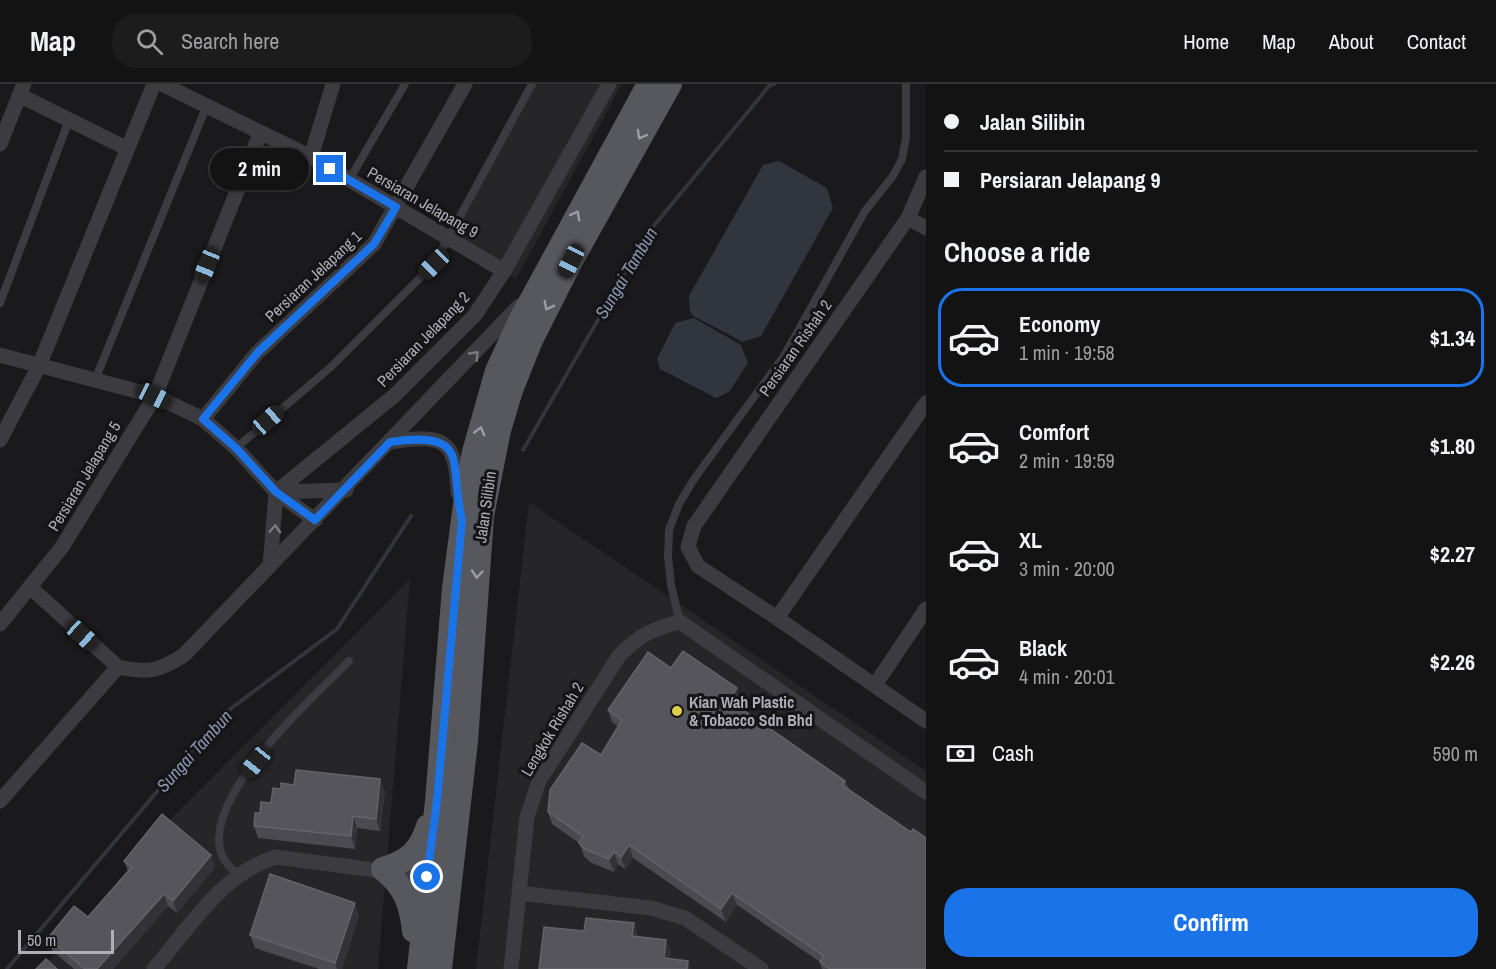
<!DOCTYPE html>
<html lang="en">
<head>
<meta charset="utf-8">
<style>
  body { margin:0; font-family:"Archivo Narrow",sans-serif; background:#1d1c1d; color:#f1f3f6; height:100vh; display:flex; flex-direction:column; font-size:22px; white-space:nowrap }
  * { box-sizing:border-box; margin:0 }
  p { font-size:20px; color:#9d9ea0 }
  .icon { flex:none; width:33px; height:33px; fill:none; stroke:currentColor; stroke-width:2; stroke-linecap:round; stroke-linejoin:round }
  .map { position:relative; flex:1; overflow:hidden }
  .side { display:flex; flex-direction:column; background:#141314; width:570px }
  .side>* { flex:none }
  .hud { display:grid; align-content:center; height:132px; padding:0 18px; background:#141314 }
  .scale { position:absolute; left:18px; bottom:15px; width:96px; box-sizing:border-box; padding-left:6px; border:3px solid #adaeb9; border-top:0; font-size:16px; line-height:21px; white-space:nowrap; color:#adaeb9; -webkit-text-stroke:4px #151416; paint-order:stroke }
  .end { position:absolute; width:27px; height:27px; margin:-14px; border:8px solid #1a73e8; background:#fff; box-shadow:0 0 0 3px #fff }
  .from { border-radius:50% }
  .bubble { position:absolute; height:42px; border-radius:21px; background:#141314; box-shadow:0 2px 4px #0004,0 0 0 2px #333234; font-size:20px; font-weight:700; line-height:42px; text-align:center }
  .car { position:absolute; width:18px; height:36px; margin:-18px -9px; border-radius:8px; box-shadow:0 0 4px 2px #0007; background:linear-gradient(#222 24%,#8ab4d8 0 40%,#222 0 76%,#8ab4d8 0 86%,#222 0) }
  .hud b { display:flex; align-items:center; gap:21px; height:57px; font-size:22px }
  .hud b+b { border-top:2px solid #333234 }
  .hud i { width:15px; height:15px; background:#f1f3f6 }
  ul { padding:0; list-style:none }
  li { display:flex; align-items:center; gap:18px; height:99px; margin:0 12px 9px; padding:0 6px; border:3px solid transparent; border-radius:24px }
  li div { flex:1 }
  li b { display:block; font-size:22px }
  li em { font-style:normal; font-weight:700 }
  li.active { border-color:#1a73e8 }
  li>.icon { width:54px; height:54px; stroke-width:1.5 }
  h2 { padding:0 18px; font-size:27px; line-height:72px }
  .pay { display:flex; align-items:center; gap:15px; height:66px; padding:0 18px; font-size:22px }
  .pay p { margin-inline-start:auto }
  .action { display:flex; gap:12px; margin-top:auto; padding:12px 18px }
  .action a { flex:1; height:69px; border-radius:24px; background:#1a73e8; color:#fff; font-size:24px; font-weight:700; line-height:69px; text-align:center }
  header { display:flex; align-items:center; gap:36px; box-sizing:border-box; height:84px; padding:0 30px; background:#141314; border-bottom:2px solid #333234 }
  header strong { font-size:28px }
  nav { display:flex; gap:33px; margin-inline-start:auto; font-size:21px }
  .search { width:420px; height:54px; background:#1d1c1d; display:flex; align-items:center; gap:15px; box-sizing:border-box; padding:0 21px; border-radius:24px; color:#9d9ea0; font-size:22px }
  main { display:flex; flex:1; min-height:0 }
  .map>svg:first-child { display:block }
  .built { fill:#262528 }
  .water { fill:#30353e }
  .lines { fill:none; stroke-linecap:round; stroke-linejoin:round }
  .stream { stroke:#30353e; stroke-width:4 }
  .lane { stroke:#3b3b40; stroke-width:8 }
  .street { stroke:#3b3b40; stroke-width:15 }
  .primary { stroke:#57575e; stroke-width:24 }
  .wall { fill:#4b4a50 }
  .shaded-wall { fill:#333236 }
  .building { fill:#56555b; stroke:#64636a; stroke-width:1.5 }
  .oneway { stroke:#9c9da7 }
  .oneway2 { stroke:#7a7a83 }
  .route { stroke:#1a73e8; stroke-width:8 }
  .poi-dot { fill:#e0cd4c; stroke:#151416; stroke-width:2 }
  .labels { text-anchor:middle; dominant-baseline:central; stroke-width:6; stroke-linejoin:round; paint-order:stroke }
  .street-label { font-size:16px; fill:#adaeb9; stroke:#151416 }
  .poi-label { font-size:16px; font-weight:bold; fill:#adaeb9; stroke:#151416; text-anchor:start }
  .water-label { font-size:18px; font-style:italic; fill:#8895b0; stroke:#151416 }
</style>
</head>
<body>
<header>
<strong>Map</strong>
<div class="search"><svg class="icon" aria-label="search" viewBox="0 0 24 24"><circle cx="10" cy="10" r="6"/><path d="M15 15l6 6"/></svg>Search here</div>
<nav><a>Home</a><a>Map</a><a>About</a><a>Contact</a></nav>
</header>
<main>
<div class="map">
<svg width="926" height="885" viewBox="0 0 926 885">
  <rect width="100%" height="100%" fill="#1a191b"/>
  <path class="built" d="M532,0H622L516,195L447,150Z
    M529,418L926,687V885H476Z
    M410,495L378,885H42L172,734Z"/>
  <path class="water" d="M779,77L827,104L833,124L761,252L743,258L695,233L690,228L689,212L763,81Z
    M694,234L741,261L748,279L729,308L716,314L660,285L657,275L675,239Z"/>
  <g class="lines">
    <path class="stream" d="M523,366L648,149L770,1L774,0
      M7,885L221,632L337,545L411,432"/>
    <path class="lane" d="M349,96L405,0
      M0,219L69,36
      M95,296L207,21
      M236,364L332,282L434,180L532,0
      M680,538L671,501L668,473L669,446L679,420L694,395L784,272L865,127L893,92L902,75L906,54V0
      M238,790C231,784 224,778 221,769C203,711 312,615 349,577"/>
    <path class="street" d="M162,0L311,73L504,187
      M19,11L126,64
      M0,60L24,0
      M311,73L333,0
      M926,93L908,134L694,442L688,463L698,482L777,534L926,637
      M908,134L926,144
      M0,271L155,312L203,335L236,364L276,408L315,436
      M203,335L257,269L374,160L465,0
      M0,356L39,282L154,0
      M390,358C442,350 456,353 458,409
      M276,408L395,311L475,231L504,187L609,0
      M276,408L346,406
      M270,482L276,408
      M30,503L118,583
      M777,534L926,319
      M0,540L62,463L155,312L260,50
      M118,583C147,589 158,588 184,571L519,222
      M875,601L926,525
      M0,717L118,583
      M519,809L651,824L685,834L761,885
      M154,885C190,843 221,790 276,773L427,793
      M511,885L527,733L539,697L619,572C638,552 654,544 680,538L926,708"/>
    <path class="primary" d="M383,785C405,803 411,819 414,847
      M383,785C408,777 420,768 428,742
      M419,885L437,717L454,504L468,398L474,368L497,287L520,237L649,0
      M440,885L466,657L482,432L499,346L511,306L531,256L571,177L670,0"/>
  </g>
  <path class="wall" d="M671,584L737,604L741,617L737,622L845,697L926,885H822L820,878L737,821L726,838L633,774L625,785L618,780L614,788L590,778L584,772L579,759L552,740L548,728L601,671L618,642L612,638L608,626Z
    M281,705L385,707L380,747L357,744L355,765L258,754L254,742L260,729L271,719Z
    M211,771L215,783L177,829L168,822L113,885H74L52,866L48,854L88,833L128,787L124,777Z
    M359,831L342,885H319L255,864L250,851Z"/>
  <path class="shaded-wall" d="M737,604L741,617L733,628L729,616Z
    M380,695L385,707L380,747L376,735Z
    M353,732L357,744L355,765L351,752Z
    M629,761L633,774L625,785L621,773Z
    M614,768L618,780L614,788L609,775Z
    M211,771L215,783L177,829L173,817Z
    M732,809L737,821L726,838L721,825Z
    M164,810L168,822L113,885H97Z
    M355,819L359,831L342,885H337L335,879Z
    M634,839L638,851L637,865L632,852Z
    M666,856L671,868L669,885L664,874Z
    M688,877L691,885H687Z"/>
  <path class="building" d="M683,567L737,604L729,616L845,697L842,701L911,748L913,745L926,754V885H830L820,878L824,872L732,809L721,825L629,761L621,773L614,768L609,775L585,765L579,759L583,752L548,728L550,706L582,659L601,671L622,636L608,626L648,568L671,584Z
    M296,686L380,695L376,735L353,732L351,752L254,742L255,729H260L261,718L271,719L273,704L281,705V699L294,701Z
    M162,730L211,771L173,817L164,810L97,885H85L48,854L74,822L88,833L132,783L124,777Z
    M270,790L355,819L335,879L250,851Z
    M586,834L634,839L632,852L666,856L664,874L688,877L687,885H539L544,843L584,847Z
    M46,875L57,885H36Z"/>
  <defs><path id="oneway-chevron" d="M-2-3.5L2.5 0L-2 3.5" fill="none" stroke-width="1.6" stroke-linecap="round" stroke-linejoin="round" transform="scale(1.5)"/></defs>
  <g class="oneway">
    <use href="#oneway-chevron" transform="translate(641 51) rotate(119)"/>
    <use href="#oneway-chevron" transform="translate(576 131) rotate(-61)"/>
    <use href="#oneway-chevron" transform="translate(548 222) rotate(117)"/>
    <use href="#oneway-chevron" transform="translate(480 347) rotate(-75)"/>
    <use href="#oneway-chevron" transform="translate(477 490) rotate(95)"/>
  </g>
  <g class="oneway2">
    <use href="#oneway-chevron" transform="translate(475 271) rotate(-46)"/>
    <use href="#oneway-chevron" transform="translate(275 445) rotate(-87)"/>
  </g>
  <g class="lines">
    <path class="route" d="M330,85L396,123L374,160L258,268L203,335L236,364L276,408L315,436L390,358C473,346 448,379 462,436L437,717L427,793"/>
  </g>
  <circle class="poi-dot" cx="677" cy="627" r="6"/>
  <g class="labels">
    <g class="street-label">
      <text transform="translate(423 118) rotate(30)">Persiaran Jelapang 9</text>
      <text transform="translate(313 192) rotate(-43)">Persiaran Jelapang 1</text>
      <text transform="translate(423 255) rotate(-46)">Persiaran Jelapang 2</text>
      <text transform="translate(795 264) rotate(-55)">Persiaran Rishah 2</text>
      <text transform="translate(84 392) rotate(-59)">Persiaran Jelapang 5</text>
      <text transform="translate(485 423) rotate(-82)">Jalan Silibin</text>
      <text transform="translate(552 645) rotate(-59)">Lengkok Rishah 2</text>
    </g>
    <g class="poi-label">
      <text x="689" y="618">Kian Wah Plastic<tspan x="689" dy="18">&amp; Tobacco Sdn Bhd</tspan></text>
    </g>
    <g class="water-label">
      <text transform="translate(626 189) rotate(-59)">Sungai Tambun</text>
      <text transform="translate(194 667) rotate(-48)">Sungai Tambun</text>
    </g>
  </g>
</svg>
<div class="scale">50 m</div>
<i class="end from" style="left:427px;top:793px"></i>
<i class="end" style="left:330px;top:85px"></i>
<div class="bubble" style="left:210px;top:64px;width:99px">2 min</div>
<i class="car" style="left:571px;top:177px;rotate:207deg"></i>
<i class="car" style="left:434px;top:180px;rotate:225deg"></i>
<i class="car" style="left:207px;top:181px;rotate:202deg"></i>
<i class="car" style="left:154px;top:312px;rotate:116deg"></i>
<i class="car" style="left:268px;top:336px;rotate:49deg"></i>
<i class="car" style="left:82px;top:551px;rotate:132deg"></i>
<i class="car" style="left:256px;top:678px;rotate:219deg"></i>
</div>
<section class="side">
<div class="hud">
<b><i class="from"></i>Jalan Silibin</b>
<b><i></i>Persiaran Jelapang 9</b>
</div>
<h2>Choose a ride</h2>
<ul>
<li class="active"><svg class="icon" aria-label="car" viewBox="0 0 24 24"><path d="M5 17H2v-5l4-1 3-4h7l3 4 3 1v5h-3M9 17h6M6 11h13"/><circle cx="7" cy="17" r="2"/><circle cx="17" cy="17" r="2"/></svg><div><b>Economy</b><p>1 min · 19:58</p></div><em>$1.34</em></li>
<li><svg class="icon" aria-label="car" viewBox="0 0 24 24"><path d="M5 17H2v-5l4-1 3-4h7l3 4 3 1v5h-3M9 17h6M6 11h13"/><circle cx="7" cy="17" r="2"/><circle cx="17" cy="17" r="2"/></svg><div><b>Comfort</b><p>2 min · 19:59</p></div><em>$1.80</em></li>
<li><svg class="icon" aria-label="car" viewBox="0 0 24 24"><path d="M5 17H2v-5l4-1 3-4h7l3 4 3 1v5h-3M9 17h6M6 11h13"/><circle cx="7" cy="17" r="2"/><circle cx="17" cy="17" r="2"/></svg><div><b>XL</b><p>3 min · 20:00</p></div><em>$2.27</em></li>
<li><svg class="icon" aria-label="car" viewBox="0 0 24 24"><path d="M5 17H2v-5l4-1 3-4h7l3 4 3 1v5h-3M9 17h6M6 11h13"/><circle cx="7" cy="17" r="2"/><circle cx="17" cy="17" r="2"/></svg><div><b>Black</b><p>4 min · 20:01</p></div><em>$2.26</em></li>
</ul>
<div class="pay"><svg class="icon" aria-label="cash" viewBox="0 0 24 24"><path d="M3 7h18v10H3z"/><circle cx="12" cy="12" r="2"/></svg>Cash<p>590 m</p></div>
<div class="action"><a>Confirm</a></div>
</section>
</main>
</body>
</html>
